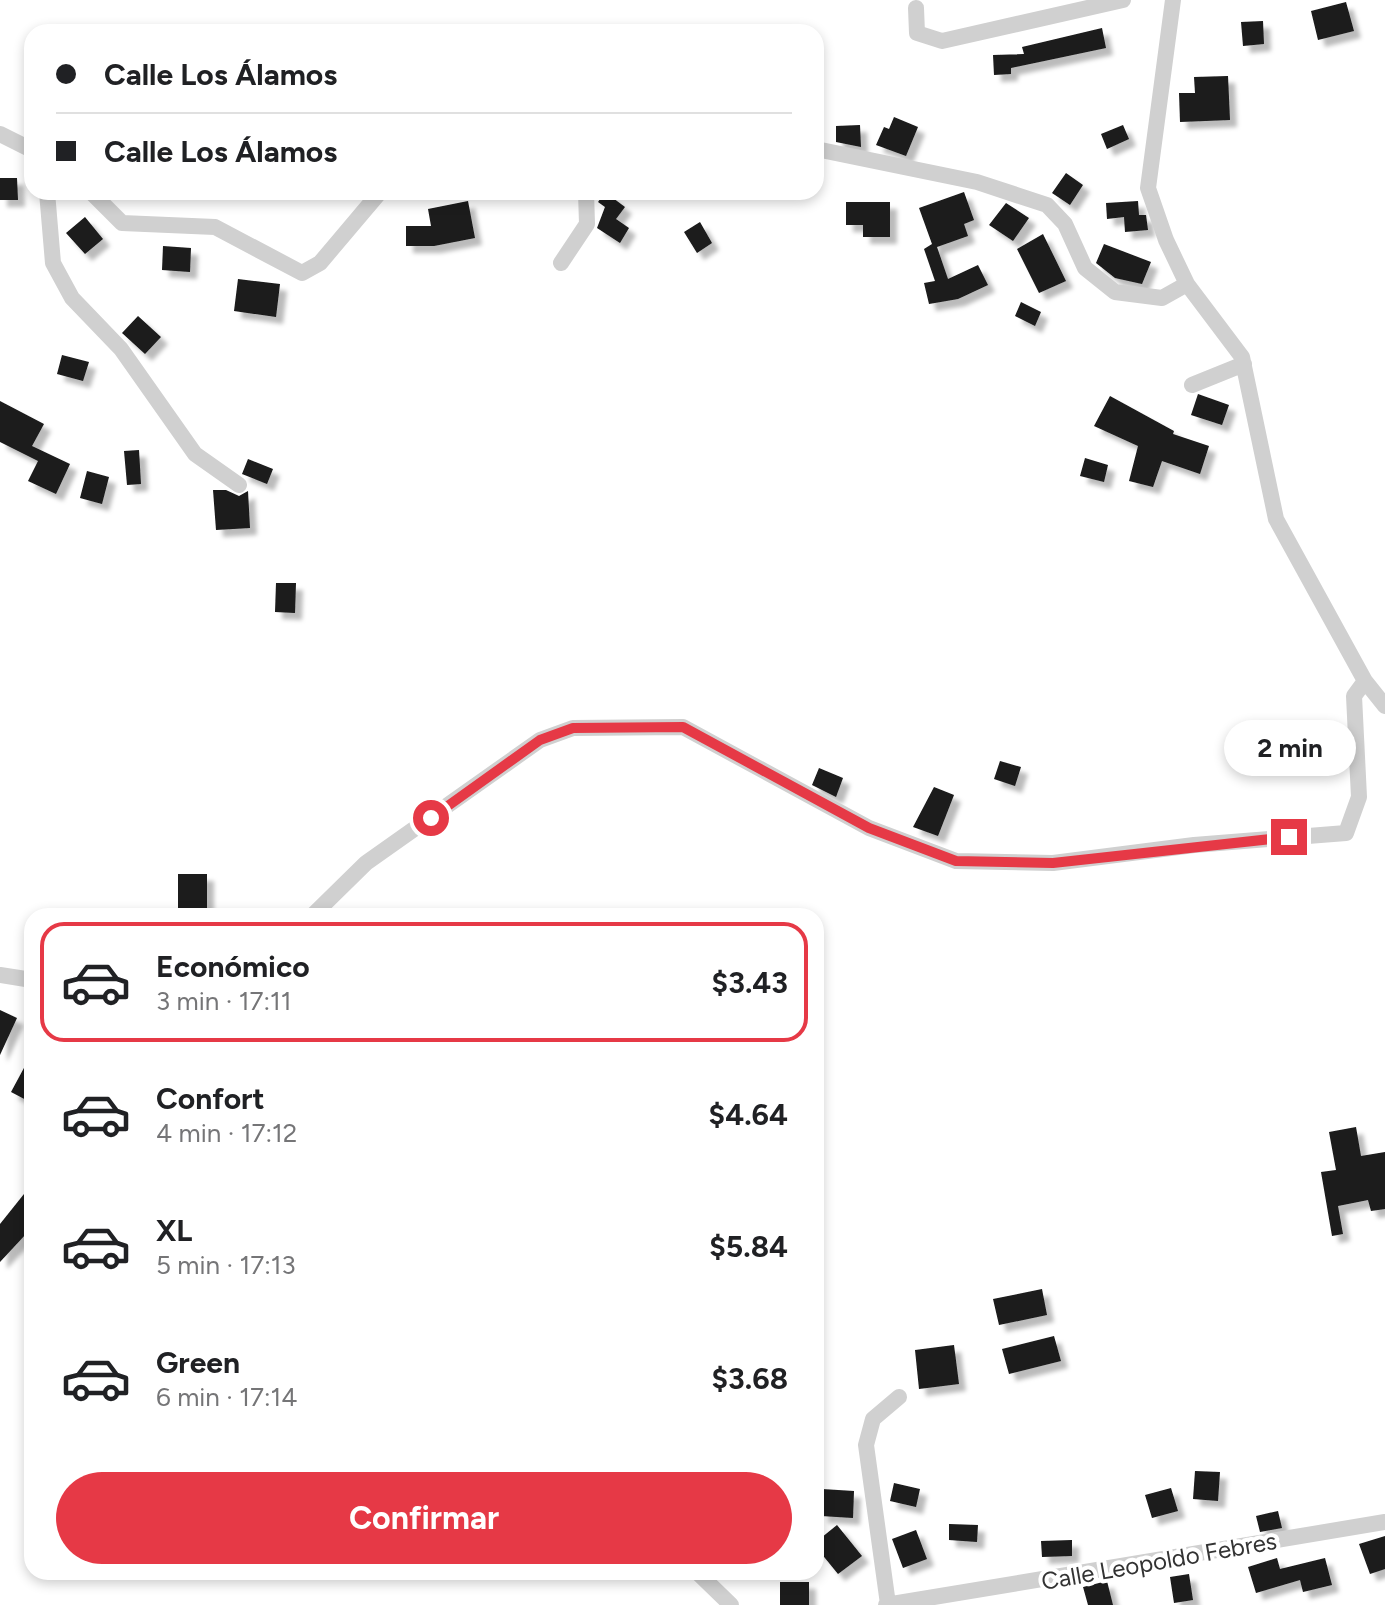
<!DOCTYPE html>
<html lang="es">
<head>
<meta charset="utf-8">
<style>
  body { margin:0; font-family:Figtree,sans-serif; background:#f2f2f2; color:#202124; height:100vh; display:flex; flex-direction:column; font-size:30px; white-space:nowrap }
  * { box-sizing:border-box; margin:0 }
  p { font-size:26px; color:#757577 }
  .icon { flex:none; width:44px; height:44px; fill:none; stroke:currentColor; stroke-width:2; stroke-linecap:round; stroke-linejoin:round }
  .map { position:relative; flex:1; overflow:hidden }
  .details { position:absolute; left:24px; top:908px; width:800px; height:672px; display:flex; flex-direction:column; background:#fff; border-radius:24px; box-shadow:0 4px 12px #0003 }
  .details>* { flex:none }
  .hud { position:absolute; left:24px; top:24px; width:800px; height:176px; border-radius:24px; box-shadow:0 4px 12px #0003; display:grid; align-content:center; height:176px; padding:0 32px; background:#fff }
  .end { position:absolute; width:36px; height:36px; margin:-18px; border:10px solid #e63946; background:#fff; box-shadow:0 0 0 4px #fff }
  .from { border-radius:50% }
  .bubble { position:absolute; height:56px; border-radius:28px; background:#fff; box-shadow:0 4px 12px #0003; font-size:26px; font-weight:700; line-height:56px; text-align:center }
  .hud b { display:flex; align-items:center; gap:28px; height:76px; font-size:30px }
  .hud b+b { border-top:2px solid #e0e0e0 }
  .hud i { width:20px; height:20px; background:#202124 }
  ul { padding:14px 0 0; list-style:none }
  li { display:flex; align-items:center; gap:24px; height:120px; margin:0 16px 12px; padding:0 16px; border:4px solid transparent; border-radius:24px }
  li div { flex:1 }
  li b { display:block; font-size:30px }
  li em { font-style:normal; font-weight:700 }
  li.current { border-color:#e63946 }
  li>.icon { width:72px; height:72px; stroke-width:1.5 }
  .button { display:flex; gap:16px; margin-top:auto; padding:16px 32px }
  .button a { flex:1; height:92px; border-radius:48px; background:#e63946; color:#fff; font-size:32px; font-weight:700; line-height:92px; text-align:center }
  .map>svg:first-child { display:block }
  .building { fill:#1a1a1a; filter:url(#shadow) }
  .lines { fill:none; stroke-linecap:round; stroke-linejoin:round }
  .minor { stroke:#d0d0d0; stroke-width:16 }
  .route { stroke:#e63946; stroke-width:10 }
  .labels { text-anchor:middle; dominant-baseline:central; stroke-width:8; stroke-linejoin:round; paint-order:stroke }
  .street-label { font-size:24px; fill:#333; stroke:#fff }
</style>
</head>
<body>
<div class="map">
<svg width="1385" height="1605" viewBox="0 0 1385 1605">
  <defs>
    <filter id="shadow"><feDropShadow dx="7" dy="7" stdDeviation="2" flood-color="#0004"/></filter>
  </defs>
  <rect width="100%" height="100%" fill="#fff"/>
  <path class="building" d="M1346,2L1354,31L1318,40L1311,11Z
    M1263,21L1264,44L1243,46L1241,22Z
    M1102,28L1106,48L1011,68V74L994,75L993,55L1024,54L1022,47Z
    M1228,76L1230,120L1180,122L1179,93H1195L1194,77Z
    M894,117L918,127L906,156L876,145L884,127L889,129Z
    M860,125L861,147L836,142V126Z
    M1123,125L1129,139L1107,149L1101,134Z
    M1066,173L1083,185L1070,205L1052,193Z
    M0,178H17L18,200H0Z
    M605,192L625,207L616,219L629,228L620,243L597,228L605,207L598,202Z
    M964,192L974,220L964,224L968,236L937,247L948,279L978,265L988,285L958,299L929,304L924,283L935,281L924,249L932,244L919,208Z
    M468,201L475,238L434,246H406V226H431L428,209Z
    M1138,201L1139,215H1146L1148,230L1125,232L1124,217L1107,219L1106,203Z
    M846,202H890V237H863V225H846Z
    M1006,203L1029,218L1013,241L989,225Z
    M85,217L103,239L85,254L66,233Z
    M700,222L712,243L697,253L684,232Z
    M1043,234L1066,281L1039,293L1017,249Z
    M1104,244L1151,262L1142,284L1115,278L1096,263Z
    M163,246L191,248L190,272L162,270Z
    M238,279L280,284L276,317L234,311Z
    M1021,302L1041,312L1035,326L1015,316Z
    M138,316L161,337L145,354L122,333Z
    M62,355L89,362L83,381L57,374Z
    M1198,394L1229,405L1222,425L1191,415Z
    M1110,396L1174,431L1173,434L1209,446L1200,474L1162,461L1153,487L1129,481L1138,446L1094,426Z
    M0,401L44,424L32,446L70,464L56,494L28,481L38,461L0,442Z
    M139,450L141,484L127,485L124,451Z
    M1085,458L1108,465L1104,482L1080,476Z
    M248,459L273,469L267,484L242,474Z
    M87,471L109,477L102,504L80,498Z
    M213,490H226L239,496L248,491L250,528L216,530Z
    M276,583H296L295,613L275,612Z
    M1000,761L1021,767L1015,786L994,779Z
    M819,768L843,778L836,797L812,785Z
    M934,787L954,795L938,836L913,827Z
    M178,874H207V908H178Z
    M0,1010L17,1018L0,1055Z
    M32,1053V1103L11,1092Z
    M1356,1127L1361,1156L1385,1152V1209L1371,1211L1368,1200L1338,1206L1343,1234L1332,1236L1321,1172L1336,1170L1329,1132Z
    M24,1194L32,1202V1240L26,1234L0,1262V1224Z
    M1042,1289L1047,1315L999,1325L993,1299Z
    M1054,1336L1061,1361L1009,1374L1002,1349Z
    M954,1345L959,1384L919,1389L915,1350Z
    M1195,1471L1220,1472L1218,1501L1193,1499Z
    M894,1483L920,1489L916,1507L890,1501Z
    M1171,1488L1178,1511L1152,1518L1145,1495Z
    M822,1489L854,1491L853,1518L821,1516Z
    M1278,1511L1282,1528L1260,1532L1256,1516Z
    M949,1524L978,1525L977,1542L949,1540Z
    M837,1525L862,1556L838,1574L816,1547V1542Z
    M916,1530L927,1559L903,1568L892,1539Z
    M1385,1536V1569L1370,1574L1359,1544Z
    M1072,1540V1556L1042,1557L1041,1541Z
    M1277,1558L1280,1569L1325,1558L1332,1585L1303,1592L1300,1580L1256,1593L1248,1567Z
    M1189,1574L1193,1600L1174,1603L1170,1577Z
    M1107,1581L1113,1605H1088L1083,1587Z
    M780,1582H809V1605H780Z"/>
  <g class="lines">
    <path class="minor" d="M1173,0L1148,188L1166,240L1187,284L1242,357L1276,519L1365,681L1385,706
      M916,8L917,33L942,41L1123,0
      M0,134L32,150
      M816,149L977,182L1047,205L1065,224L1085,268L1115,292L1162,298L1187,284
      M47,192L53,263L72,298L121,349L195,454L239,485
      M91,192L122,223L215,227L302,273L320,263L380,192
      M561,263L587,224L586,192
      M1192,385L1244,364
      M312,916L366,863L540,740L573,728L683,727L869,828L956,861L1053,863L1194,845L1346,833L1359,797L1354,696L1365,681
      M0,975L32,980
      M697,1572L731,1605
      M888,1604L866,1445L873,1419L899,1397
      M886,1605L1385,1522"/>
  </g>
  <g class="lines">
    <path class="route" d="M431,818L540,740L573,728L683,727L869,828L956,861L1053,863L1289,837"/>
  </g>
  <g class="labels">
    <g class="street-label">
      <text transform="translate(1159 1561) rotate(-10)">Calle Leopoldo Febres</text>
    </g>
  </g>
</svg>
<i class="end from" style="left:431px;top:818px"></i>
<i class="end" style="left:1289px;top:837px"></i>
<div class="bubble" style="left:1224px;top:720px;width:132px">2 min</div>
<div class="hud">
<b><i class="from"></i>Calle Los Álamos</b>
<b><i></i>Calle Los Álamos</b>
</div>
<section class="details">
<ul>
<li class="current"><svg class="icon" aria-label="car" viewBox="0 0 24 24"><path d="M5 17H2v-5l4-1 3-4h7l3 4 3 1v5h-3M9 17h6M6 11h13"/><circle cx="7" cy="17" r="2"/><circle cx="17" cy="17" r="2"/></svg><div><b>Económico</b><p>3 min · 17:11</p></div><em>$3.43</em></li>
<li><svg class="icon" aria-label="car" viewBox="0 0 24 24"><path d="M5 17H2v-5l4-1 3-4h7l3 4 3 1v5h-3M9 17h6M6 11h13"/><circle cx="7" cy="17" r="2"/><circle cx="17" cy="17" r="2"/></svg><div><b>Confort</b><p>4 min · 17:12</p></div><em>$4.64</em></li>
<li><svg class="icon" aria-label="car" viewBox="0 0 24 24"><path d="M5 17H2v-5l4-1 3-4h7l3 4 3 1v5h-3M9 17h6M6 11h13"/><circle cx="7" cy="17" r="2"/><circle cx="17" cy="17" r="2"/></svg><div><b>XL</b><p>5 min · 17:13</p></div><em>$5.84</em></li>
<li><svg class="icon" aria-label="car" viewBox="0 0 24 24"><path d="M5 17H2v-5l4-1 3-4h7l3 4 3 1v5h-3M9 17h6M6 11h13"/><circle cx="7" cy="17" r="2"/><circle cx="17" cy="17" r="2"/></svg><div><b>Green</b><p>6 min · 17:14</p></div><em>$3.68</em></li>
</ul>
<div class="button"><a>Confirmar</a></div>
</section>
</div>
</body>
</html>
